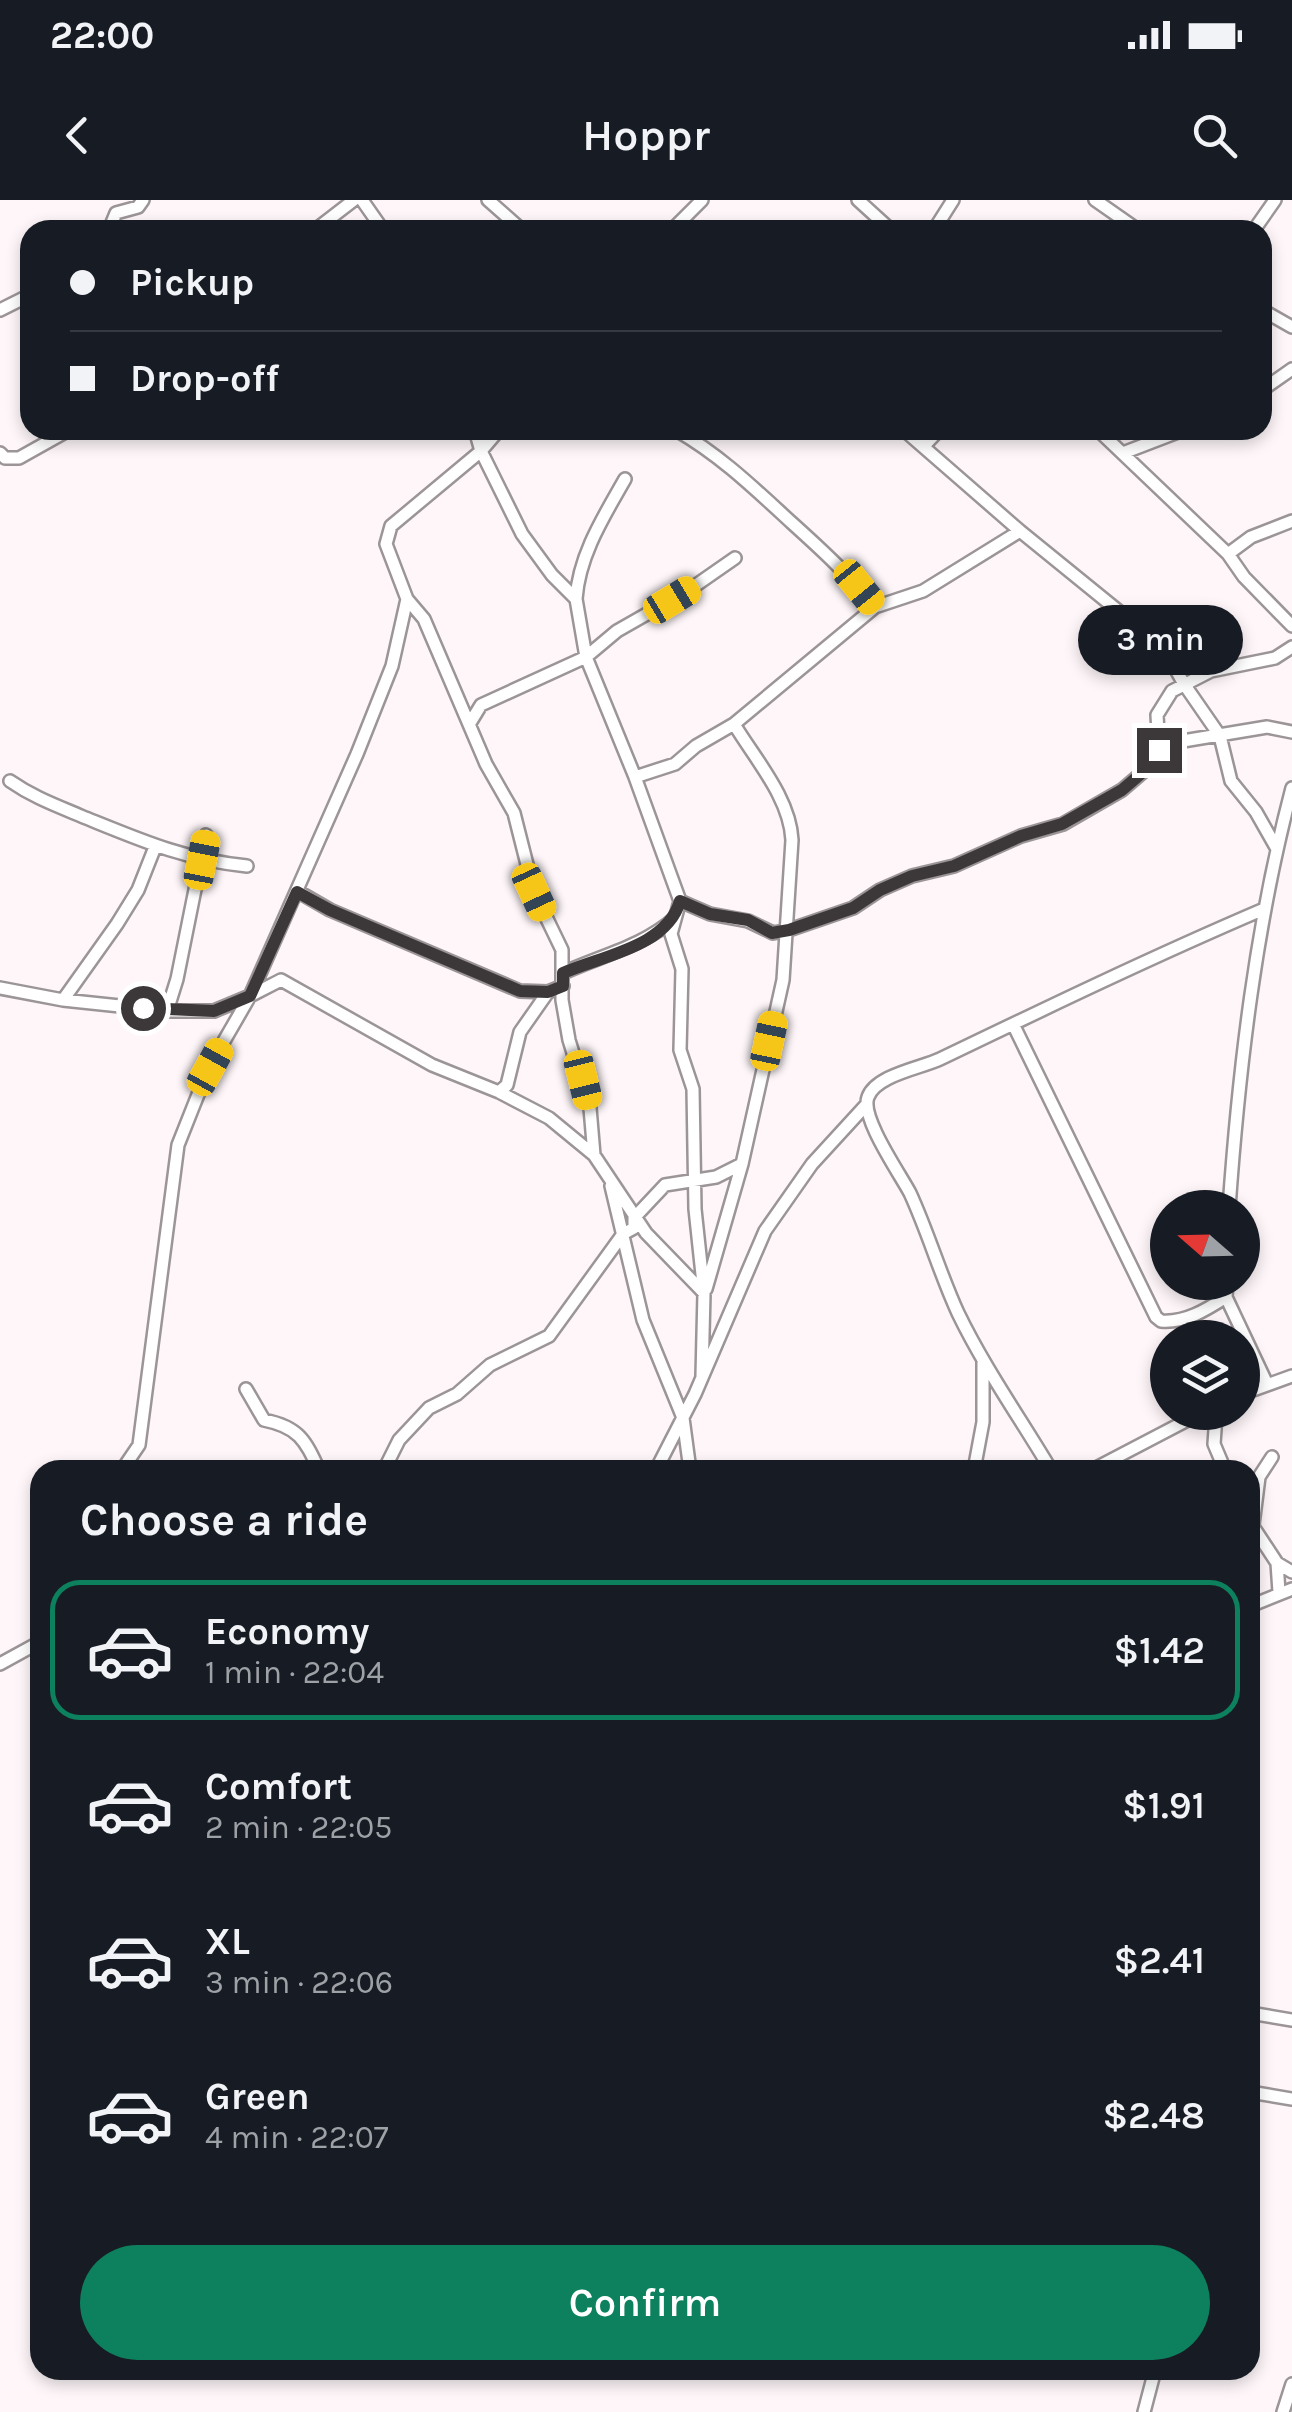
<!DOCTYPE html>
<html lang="en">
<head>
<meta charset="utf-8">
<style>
  body { margin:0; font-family:Karla,sans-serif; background:#242831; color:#f1f3f6; height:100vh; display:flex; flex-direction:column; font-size:38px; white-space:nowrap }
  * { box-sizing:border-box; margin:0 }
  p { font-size:32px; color:#9ea1a6 }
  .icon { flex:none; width:55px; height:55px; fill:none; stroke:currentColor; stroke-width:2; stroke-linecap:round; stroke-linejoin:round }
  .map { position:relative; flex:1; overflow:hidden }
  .panel { position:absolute; left:30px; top:1260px; width:1230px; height:920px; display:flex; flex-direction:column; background:#171b24; border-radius:30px; box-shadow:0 5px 15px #0003 }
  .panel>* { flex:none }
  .top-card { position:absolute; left:20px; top:20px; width:1252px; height:220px; border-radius:30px; box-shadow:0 5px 15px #0003; display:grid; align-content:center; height:220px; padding:0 50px; background:#171b24 }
  .needle { width:65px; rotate:290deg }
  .fabs { position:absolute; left:1150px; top:990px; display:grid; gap:20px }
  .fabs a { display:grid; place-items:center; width:110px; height:110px; border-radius:50%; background:#171b24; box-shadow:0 5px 15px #0003; font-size:50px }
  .end { position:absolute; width:45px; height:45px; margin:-22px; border:12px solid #3c3839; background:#fff; box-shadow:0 0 0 5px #fff }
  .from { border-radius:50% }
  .bubble { position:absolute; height:70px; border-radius:35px; background:#171b24; box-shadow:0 5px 15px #0003; font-size:32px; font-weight:600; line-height:70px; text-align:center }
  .car { position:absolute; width:30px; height:60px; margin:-30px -15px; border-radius:12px; box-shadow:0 0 8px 2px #0007; background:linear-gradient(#f5c518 24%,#345 0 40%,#f5c518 0 76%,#345 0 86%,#f5c518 0) }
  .top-card b { display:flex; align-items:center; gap:35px; height:95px; font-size:38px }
  .top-card b+b { border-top:2px solid #363941 }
  .top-card i { width:25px; height:25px; background:#f1f3f6 }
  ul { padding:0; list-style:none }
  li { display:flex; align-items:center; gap:30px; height:140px; margin:0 20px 15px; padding:0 30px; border:5px solid transparent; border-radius:30px }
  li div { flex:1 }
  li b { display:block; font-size:38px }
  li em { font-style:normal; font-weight:600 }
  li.current { border-color:#0d805e }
  li>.icon { width:90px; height:90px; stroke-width:1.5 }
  h2 { padding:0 50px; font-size:45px; line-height:120px }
  .primary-button { display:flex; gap:20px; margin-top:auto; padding:20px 50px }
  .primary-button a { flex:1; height:115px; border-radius:60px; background:#0d805e; color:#fff; font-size:40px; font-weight:600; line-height:115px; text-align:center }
  .status { display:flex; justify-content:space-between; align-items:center; height:70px; padding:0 50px; background:#171b24; direction:ltr }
  .status svg { height:28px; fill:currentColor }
  header { display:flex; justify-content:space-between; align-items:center; height:130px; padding:0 50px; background:#171b24; font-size:45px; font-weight:600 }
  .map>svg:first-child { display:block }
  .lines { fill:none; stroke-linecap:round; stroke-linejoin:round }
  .street-casing { stroke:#9c9597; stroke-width:16 }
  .street { stroke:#fff; stroke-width:11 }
  .route { stroke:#3c3839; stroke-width:12 }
</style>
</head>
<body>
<div class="status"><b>22:00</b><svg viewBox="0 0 49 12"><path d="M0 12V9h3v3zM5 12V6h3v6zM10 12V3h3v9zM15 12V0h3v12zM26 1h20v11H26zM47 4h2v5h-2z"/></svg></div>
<header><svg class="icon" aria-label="back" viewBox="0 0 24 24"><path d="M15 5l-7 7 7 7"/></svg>Hoppr<svg class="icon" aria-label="search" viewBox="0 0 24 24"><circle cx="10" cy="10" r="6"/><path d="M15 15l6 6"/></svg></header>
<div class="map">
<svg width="1292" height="2212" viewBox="0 0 1292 2212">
  <rect width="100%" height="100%" fill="#fef6f9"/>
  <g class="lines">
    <g class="street-casing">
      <path id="street" d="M362,0L383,30
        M488,0L522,30
        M858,0L891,30
        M1095,0L1138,30
        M109,30L116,13L138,7L143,0
        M315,30L354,0
        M672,30L702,0
        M934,30L953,0
        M1254,30L1275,0
        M0,110L30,95
        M1262,110L1292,127
        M1262,190L1292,169
        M475,230L481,251L522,334L552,375L576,399L586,457L635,577L680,701L671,734L682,769L680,850L693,889L695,1009L704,1093L702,1176
        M676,230C720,255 755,289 792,323C823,351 849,375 875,407
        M904,230L1020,331L1164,448L1184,484L1220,536L1231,581L1256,612L1277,649
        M1098,230L1228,354L1244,377L1292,426
        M924,246L939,230
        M0,253L5,258H19L69,230
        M1123,253L1183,230
        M1228,354L1251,337L1292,321
        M407,399L424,419L486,564L514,613L534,692L562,750V800L569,840L590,908L594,955
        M576,399C579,355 604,316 625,279
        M470,523L481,505L586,457L617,431L689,390L735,358
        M1159,551L1183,541L1267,527L1292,532
        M635,577L675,564L696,546L734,524L875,407L923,391L1020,331
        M10,581C33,597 55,605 81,616C138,639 185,660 247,666
        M297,691L330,710L520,791L548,792L563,786
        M680,701L710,714L748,721L773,733L789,730L853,708L880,690L912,676L954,666L1021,636L1063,624L1122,590L1150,566L1159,551L1157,515L1172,491L1211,471L1275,458L1292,447
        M563,773C602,755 642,747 675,718
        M0,788L63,800L167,811H214L250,796L357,554L392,466L407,399L386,344L391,326L481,251L499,230
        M63,800L117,724L138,690L155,647
        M167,811L177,779L206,635
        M1013,824L1156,1117L1161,1121C1185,1123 1206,1110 1226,1097
        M499,892L507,885L520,832L548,792
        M611,986L643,1120L683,1218L690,1270
        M1229,1008C1239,867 1256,724 1292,588
        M1227,1082L1226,1097L1267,1184
        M706,1089L742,964
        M246,1189L264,1220C299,1227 305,1240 319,1270
        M1242,1194L1292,1176
        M1216,1215L1214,1244L1225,1270
        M122,1270L139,1245L178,945L209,867L250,796L281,780L432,865L499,892L549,918L594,955L646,1033L704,1093
        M384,1270L399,1240L429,1208L457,1194L490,1165L549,1136L623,1034L634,1028V1018L665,985L716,977L742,964L783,780L792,640C790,598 755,559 734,524
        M656,1270L695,1194L765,1031L812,964L867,904
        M974,1270L983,1222V1160
        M1051,1270C1020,1218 984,1167 958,1113C940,1074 928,1032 910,993C900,974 860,917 868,897C876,875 921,868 940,859C1048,807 1154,756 1264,709
        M1092,1270L1203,1212
        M1250,1322L1277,1363L1279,1392
        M1253,1325L1259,1277L1272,1257
        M1277,1363L1292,1372
        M1250,1406L1292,1389
        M0,1464L40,1442
        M1250,1813L1292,1820
        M1250,1892L1292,1899
        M1144,2212L1155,2170
        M1283,2212L1292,2184"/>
    </g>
    <use href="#street" class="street"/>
  </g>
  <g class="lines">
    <path class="route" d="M143,808L214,811L250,796L297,692L330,710L520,791L548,792L563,786V773C601,756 667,747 680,701L710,714L748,720L772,733L789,730L853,708L880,690L912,676L954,666L1021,636L1062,624L1122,590L1150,566L1159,550"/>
  </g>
</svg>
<div class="fabs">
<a><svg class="needle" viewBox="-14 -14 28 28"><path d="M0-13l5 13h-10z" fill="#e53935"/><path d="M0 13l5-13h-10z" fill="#9ea1a6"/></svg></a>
<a><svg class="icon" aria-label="layers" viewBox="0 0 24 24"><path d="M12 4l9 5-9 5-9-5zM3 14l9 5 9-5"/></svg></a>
</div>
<i class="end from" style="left:143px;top:808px"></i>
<i class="end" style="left:1159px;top:550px"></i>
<div class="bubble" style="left:1078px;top:405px;width:165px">3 min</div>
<i class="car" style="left:859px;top:387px;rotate:141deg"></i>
<i class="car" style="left:672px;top:400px;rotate:59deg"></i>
<i class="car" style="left:202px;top:660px;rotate:11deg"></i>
<i class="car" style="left:534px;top:692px;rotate:155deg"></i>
<i class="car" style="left:769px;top:841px;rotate:12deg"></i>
<i class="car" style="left:210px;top:867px;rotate:29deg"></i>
<i class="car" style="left:583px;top:880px;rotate:166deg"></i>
<div class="top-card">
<b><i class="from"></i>Pickup</b>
<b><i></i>Drop-off</b>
</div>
<section class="panel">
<h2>Choose a ride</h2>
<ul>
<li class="current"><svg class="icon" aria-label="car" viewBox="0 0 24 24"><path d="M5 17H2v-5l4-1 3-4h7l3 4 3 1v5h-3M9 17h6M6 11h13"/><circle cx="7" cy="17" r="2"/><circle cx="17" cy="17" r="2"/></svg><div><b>Economy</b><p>1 min · 22:04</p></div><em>$1.42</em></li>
<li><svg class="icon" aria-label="car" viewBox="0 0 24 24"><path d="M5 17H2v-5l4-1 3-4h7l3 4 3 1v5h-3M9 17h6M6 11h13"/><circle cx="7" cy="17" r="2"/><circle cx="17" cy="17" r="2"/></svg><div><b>Comfort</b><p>2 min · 22:05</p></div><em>$1.91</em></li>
<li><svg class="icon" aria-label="car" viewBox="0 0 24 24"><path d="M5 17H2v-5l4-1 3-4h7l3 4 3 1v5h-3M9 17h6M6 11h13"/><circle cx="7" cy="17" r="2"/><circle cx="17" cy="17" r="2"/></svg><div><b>XL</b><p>3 min · 22:06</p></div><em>$2.41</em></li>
<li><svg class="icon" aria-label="car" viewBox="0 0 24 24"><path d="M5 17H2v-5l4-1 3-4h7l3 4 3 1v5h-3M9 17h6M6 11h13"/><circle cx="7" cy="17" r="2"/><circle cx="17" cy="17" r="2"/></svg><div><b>Green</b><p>4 min · 22:07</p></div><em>$2.48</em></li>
</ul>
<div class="primary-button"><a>Confirm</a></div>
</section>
</div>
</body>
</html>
